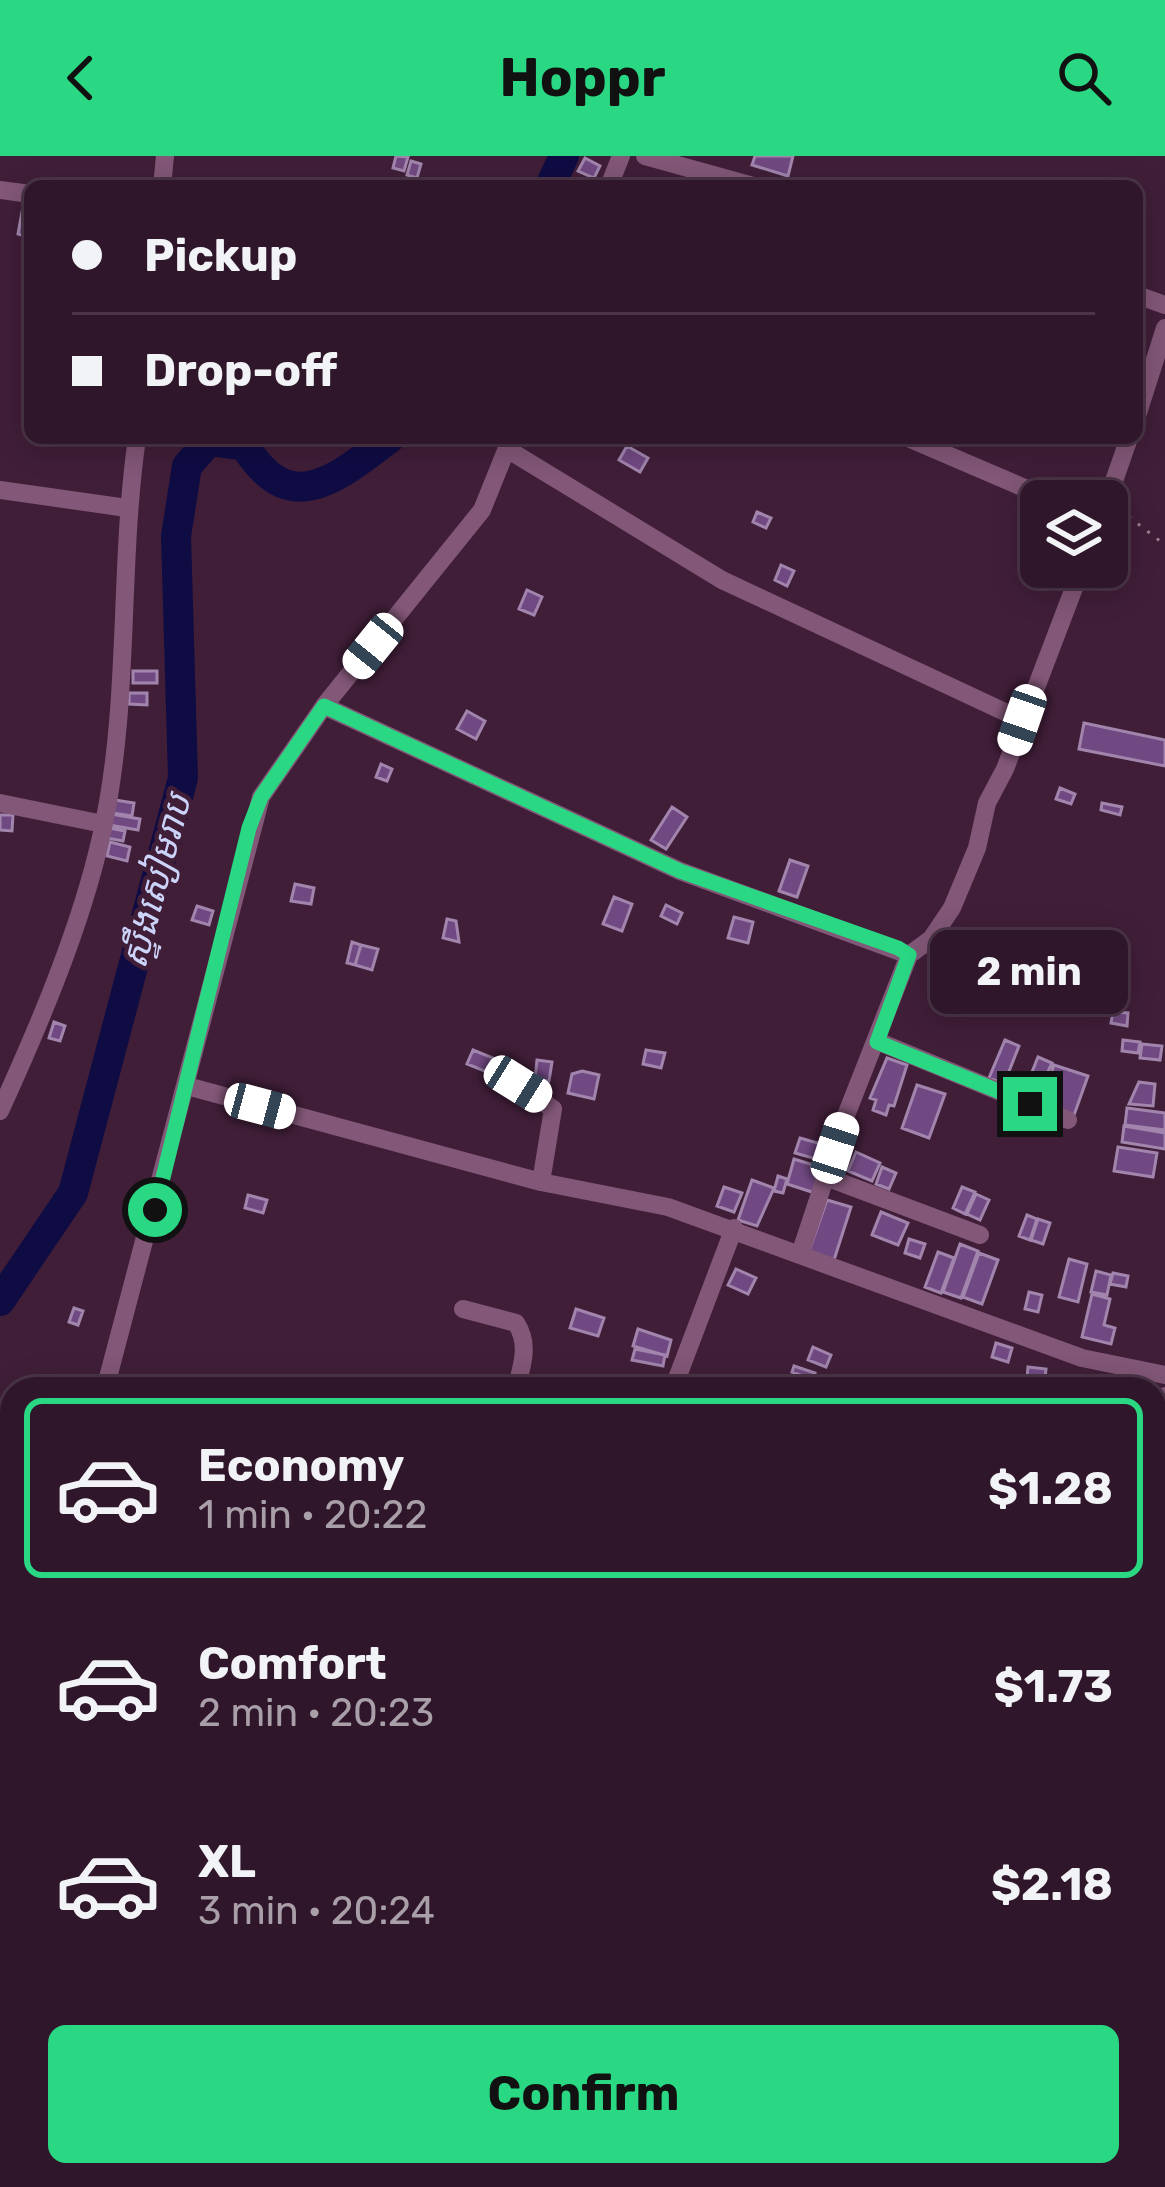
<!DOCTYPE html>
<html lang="en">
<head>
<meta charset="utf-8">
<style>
  body { margin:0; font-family:Rubik,"Noto Sans Khmer",sans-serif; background:#381f32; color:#f1f3f6; height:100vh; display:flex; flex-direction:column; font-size:45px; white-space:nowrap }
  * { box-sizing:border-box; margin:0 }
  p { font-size:39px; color:#a89fa8 }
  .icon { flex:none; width:66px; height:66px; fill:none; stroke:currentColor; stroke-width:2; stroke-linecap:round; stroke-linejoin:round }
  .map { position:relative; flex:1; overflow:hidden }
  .details { position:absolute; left:0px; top:1221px; width:1167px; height:810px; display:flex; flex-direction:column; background:#30162a; border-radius:36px 36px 0 0; box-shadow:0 6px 30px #0003,0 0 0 3px #4b3547 }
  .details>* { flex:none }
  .top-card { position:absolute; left:24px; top:24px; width:1119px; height:264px; border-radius:18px; box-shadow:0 6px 30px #0003,0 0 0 3px #4b3547; display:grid; align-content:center; height:264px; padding:0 48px; background:#30162a }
  .fabs { position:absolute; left:1020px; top:324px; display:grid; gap:24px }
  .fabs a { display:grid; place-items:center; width:108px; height:108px; border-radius:18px; background:#30162a; box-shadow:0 6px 30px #0003,0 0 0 3px #4b3547; font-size:60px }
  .end { position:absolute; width:54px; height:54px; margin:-27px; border:15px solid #2ad884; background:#111; box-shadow:0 0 0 6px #111 }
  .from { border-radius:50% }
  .bubble { position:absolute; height:84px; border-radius:18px; background:#30162a; box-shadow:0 6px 30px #0003,0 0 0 3px #4b3547; font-size:39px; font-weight:700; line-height:84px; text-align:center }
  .car { position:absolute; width:36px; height:72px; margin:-36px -18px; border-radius:15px; box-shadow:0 0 9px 3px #0007; background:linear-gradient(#fff 24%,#345 0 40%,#fff 0 76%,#345 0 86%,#fff 0) }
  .top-card b { display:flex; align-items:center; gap:42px; height:114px; font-size:45px }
  .top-card b+b { border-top:3px solid #4b3547 }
  .top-card i { width:30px; height:30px; background:#f1f3f6 }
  ul { padding:21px 0 0; list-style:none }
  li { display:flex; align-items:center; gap:36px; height:180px; margin:0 24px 18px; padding:0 24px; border:6px solid transparent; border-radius:18px }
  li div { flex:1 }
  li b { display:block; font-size:45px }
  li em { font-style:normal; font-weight:700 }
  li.current { border-color:#2ad884 }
  li>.icon { width:108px; height:108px; stroke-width:1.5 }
  .primary-button { display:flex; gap:24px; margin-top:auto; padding:24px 48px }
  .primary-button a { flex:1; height:138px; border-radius:18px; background:#2ad884; color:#111; font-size:48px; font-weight:700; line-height:138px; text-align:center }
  header { display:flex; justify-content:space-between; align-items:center; height:156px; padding:0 48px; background:#2ad884; color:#111; font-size:54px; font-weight:700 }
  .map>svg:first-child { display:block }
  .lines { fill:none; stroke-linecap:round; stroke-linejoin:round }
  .river { stroke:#0f0c44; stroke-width:30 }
  .building { fill:#714982; stroke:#a185ad; stroke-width:3 }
  .path { stroke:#987c90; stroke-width:3; stroke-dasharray:3 9; stroke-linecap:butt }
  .street { stroke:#825777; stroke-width:18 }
  .route { stroke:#2ad884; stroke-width:15 }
  .labels { text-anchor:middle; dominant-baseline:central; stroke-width:9; stroke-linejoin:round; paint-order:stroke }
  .water-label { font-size:36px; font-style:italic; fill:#cbd3f9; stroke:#401e38 }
</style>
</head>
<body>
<header><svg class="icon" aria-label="back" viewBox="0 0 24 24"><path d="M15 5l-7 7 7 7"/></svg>Hoppr<svg class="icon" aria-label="search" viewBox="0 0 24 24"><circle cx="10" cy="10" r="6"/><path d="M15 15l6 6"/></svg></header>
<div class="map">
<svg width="1165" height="2031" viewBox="0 0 1165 2031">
  <rect width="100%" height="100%" fill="#401e38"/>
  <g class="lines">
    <path class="river" d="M550,30L564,0
      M0,1145L73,1037L183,622L176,380L187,310L209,285L245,290C290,364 337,322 390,282"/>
  </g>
  <path class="building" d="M396,0L408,1L404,15L393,12Z
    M755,0H793L788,20L752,9Z
    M585,2L600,10L594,22L578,15Z
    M411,5L421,8L417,22L407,19Z
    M22,56L29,57L25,80L18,78Z
    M627,290L648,302L640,316L619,304Z
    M757,356L771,362L766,372L753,366Z
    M781,409L794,415L787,430L775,424Z
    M527,434L542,441L534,459L519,453Z
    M133,515H157V527H133Z
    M129,537H147V549L129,548Z
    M467,555L485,565L476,583L457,573Z
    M1084,567L1165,584V610L1079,593Z
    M381,608L392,613L387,625L376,621Z
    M1060,632L1075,638L1071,648L1056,643Z
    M115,644L134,647L132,660L113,657Z
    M1102,647L1122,651L1120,659L1101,654Z
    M672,651L687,661L666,693L651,684Z
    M111,658L140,663L138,674L109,669Z
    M0,659H13L12,675L0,674Z
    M109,672L125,675L123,685L107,682Z
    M110,686L130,691L127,705L107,700Z
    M790,704L808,710L797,741L779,735Z
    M295,728L314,732L311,748L291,745Z
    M614,741L632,748L622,775L603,768Z
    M666,749L682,757L677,768L661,760Z
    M197,750L213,755L209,769L192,764Z
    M734,761L753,766L748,787L728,782Z
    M447,763L456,765L459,786L443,782Z
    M352,786L361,789L355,809L347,807Z
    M361,789L378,793L372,814L355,809Z
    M1113,856L1128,857L1127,870L1111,867Z
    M54,866L65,870L60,885L49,882Z
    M1005,884L1019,890L1004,928L989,922Z
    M1123,884L1140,886L1138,897L1122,895Z
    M1142,888L1162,890L1160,904L1140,902Z
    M473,894L493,902L487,916L467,908Z
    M646,894L665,897L661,912L643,908Z
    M1038,901L1052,907L1045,922L1032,916Z
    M887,902L907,909L894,950L889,949L886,959L873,954L876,944L870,942Z
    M537,904L552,906L549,925L535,923Z
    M1054,909L1088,920L1074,959L1041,948Z
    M582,915L599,919L594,943L568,937L572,918Z
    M1139,926L1155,928L1153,950L1129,948Z
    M917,929L945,938L929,982L902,972Z
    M1127,952L1165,957V974L1125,969Z
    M1124,970L1165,977V993L1122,986Z
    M800,982L828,990L823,1005L795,997Z
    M1118,991L1157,997L1153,1021L1114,1015Z
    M856,996L880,1007L872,1025L848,1015Z
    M794,1003L823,1012L815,1037L787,1028Z
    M882,1011L896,1017L889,1033L876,1028Z
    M778,1020L787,1023L783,1037L774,1035Z
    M752,1024L774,1032L757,1070L738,1064Z
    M724,1031L742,1037L734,1056L717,1050Z
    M962,1031L975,1036L965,1058L953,1052Z
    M976,1038L989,1044L980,1064L967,1058Z
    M248,1039L267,1044L263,1057L245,1052Z
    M827,1044L851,1051L834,1104L809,1095Z
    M881,1056L908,1067L898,1089L872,1079Z
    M1027,1059L1037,1063L1030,1084L1019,1080Z
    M1038,1063L1050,1067L1043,1088L1031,1084Z
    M909,1083L925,1088L920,1102L905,1097Z
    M960,1088L978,1095L961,1142L943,1136Z
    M938,1096L954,1102L941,1137L925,1131Z
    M979,1097L998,1104L982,1148L963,1141Z
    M1069,1103L1087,1108L1078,1146L1059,1141Z
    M736,1113L756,1122L748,1138L728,1129Z
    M1096,1115L1111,1119L1107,1139L1091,1136Z
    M1113,1117L1128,1120L1126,1131L1110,1128Z
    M1029,1136L1042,1139L1038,1156L1025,1153Z
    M1092,1138L1110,1143L1104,1169L1115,1172L1111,1188L1082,1181Z
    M74,1152L83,1155L78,1169L69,1166Z
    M576,1153L604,1162L598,1180L570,1172Z
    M638,1173L671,1184L667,1200L633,1190Z
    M996,1187L1012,1192L1008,1206L992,1201Z
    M813,1191L831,1199L826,1211L808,1204Z
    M635,1193L665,1199L663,1210L632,1204Z
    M794,1210L815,1217L813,1224L792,1216Z
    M1028,1211L1046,1213L1044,1233L1026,1232Z
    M1163,1472H1165V1509L1159,1508Z
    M1159,1648L1165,1649V1724L1155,1723Z
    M1160,1857L1165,1858V1878L1156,1876Z
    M1019,2019L1035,2026L1033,2031L1014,2030Z
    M955,2021L977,2028L976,2031H947Z"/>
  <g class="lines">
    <path class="path" d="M1119,353L1165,389"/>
    <path class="street" d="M645,0L753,30
      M162,30L165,0
      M609,30L621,0
      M0,34L30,38
      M1137,139L1165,149
      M1137,260L1165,172
      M908,282L1055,345
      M507,293L722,424L1022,564
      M0,334L127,352
      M1107,345L1129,282
      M324,550L680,715L909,799
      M0,647L103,668
      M877,885L1068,964
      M518,929L553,953L541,1026
      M187,930L541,1026L668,1051L1082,1202L1165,1219
      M0,955C38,872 81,771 101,681C131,550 118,414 137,282
      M826,1021L980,1079
      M800,1098L845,962L909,799L931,783L952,752L977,692L987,647L1005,613L1082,411
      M463,1153L516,1167C530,1188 522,1210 516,1233
      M105,1233L261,641L324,550L482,354L511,282
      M673,1233L734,1072
      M1155,1316L1165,1240
      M1155,1369L1165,1371
      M0,1449L12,1425
      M1155,1623L1165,1624
      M0,1649L12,1654
      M1155,1888L1165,1892
      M0,1998L12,2004
      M67,2019L110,2031
      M594,2031L596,2019
      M821,2031L823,2019"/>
  </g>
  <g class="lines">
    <path class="route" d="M155,1054L249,672L261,641L324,550L680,715L898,792L909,799L877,886L1030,948"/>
  </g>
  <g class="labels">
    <g class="water-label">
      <text transform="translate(156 725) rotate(-75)">ស្ទឹងសៀមរាប</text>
    </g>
  </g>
</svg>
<div class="fabs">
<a><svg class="icon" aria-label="layers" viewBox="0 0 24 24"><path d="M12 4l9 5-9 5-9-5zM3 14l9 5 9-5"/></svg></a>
</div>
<i class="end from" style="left:155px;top:1054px"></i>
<i class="end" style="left:1030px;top:948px"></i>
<div class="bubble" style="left:930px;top:774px;width:198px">2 min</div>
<i class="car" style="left:373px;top:490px;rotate:219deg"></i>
<i class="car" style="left:1022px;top:564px;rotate:199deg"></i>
<i class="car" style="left:518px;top:928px;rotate:122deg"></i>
<i class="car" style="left:260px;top:950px;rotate:105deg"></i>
<i class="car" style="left:835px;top:992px;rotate:18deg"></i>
<div class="top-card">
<b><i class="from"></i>Pickup</b>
<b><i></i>Drop-off</b>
</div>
<section class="details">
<ul>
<li class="current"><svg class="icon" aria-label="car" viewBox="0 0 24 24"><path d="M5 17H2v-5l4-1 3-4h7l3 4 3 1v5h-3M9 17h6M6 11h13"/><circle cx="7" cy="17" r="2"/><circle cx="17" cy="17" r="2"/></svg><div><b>Economy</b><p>1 min · 20:22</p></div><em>$1.28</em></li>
<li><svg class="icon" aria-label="car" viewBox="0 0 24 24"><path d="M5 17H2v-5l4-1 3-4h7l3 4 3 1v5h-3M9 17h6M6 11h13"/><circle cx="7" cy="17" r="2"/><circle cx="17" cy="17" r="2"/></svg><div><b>Comfort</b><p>2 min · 20:23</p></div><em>$1.73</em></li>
<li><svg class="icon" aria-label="car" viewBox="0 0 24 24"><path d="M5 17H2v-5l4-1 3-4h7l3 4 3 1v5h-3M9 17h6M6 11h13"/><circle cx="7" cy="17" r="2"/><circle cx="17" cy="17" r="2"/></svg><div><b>XL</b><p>3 min · 20:24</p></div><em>$2.18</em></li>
</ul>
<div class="primary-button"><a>Confirm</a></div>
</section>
</div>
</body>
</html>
